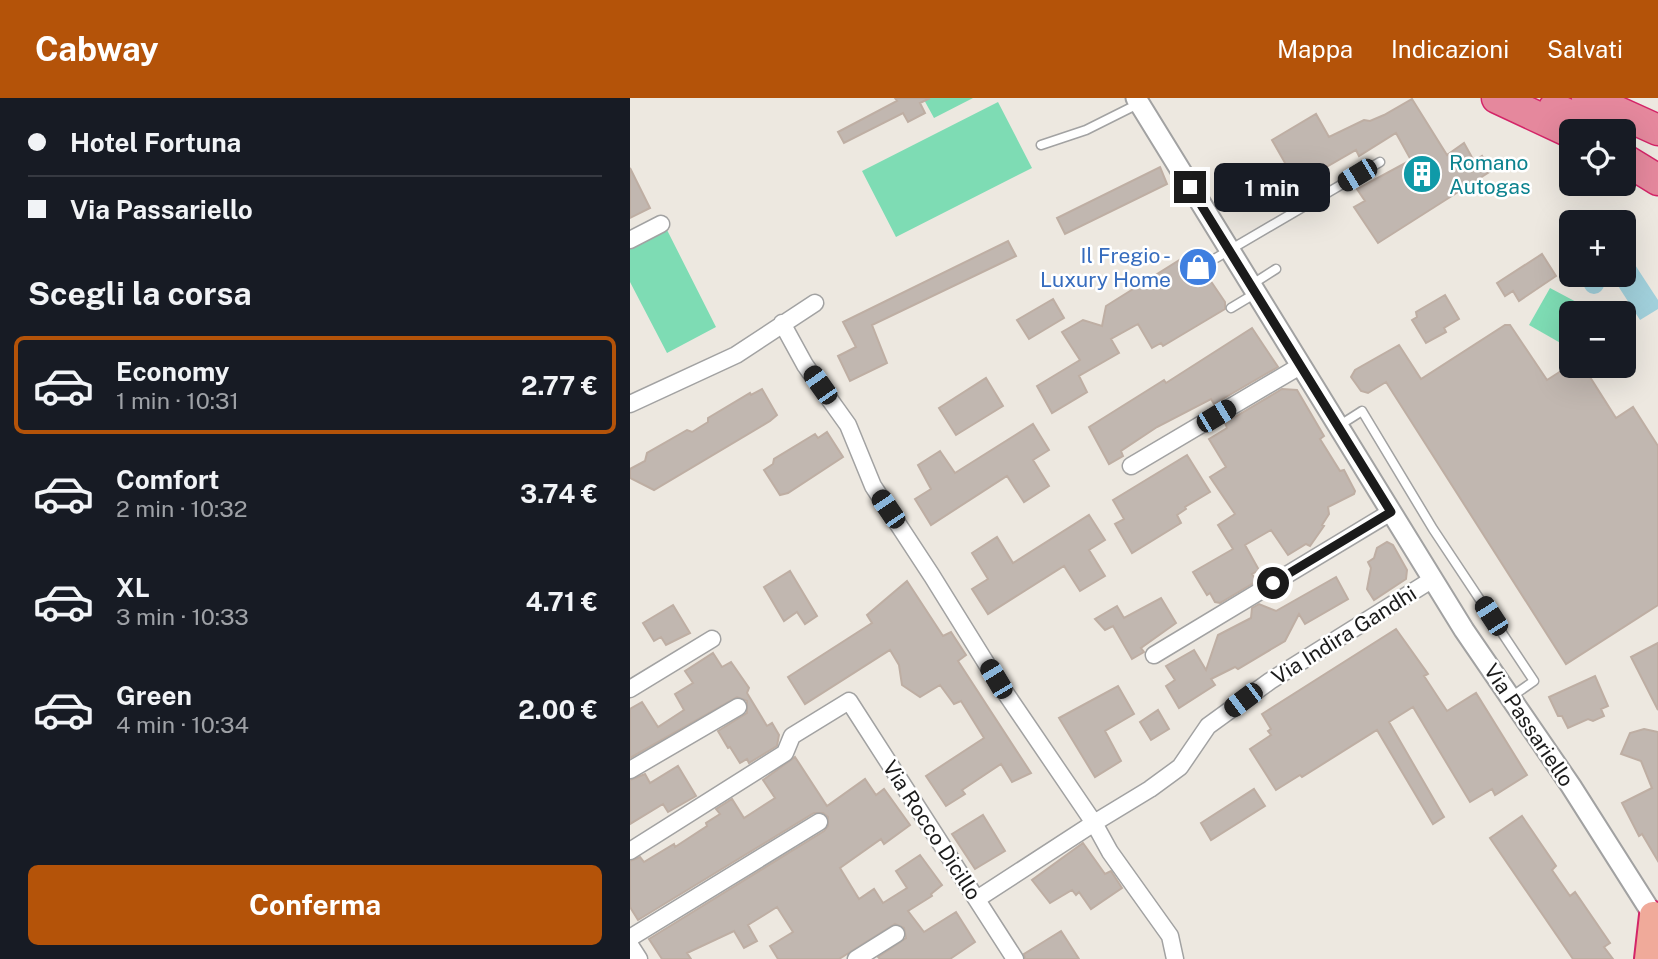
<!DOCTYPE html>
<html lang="it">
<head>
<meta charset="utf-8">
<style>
  body { margin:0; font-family:"Public Sans",sans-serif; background:#242831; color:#f1f3f6; height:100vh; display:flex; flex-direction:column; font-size:26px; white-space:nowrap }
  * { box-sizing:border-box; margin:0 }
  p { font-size:23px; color:#9ea1a6 }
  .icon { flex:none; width:38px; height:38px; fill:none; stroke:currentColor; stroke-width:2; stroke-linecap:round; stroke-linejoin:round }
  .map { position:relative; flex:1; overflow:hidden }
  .sheet { display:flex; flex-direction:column; background:#171b24; width:630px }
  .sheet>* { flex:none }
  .banner { display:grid; align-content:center; height:154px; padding:0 28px; background:#171b24 }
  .fabs { position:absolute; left:929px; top:21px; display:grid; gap:14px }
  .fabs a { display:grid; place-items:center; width:77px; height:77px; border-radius:10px; background:#171b24; box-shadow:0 7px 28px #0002; font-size:35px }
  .end { position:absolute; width:32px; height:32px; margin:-16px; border:9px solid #1b1b1b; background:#fff; box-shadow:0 0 0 4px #fff }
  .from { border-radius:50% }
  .bubble { position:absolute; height:49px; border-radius:10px; background:#171b24; box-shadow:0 7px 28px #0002; font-size:23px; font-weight:700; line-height:49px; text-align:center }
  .car { position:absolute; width:21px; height:42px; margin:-21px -10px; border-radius:9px; box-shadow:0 0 5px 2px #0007; background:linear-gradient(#222 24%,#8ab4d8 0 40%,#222 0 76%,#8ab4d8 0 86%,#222 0) }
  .banner b { display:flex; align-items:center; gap:24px; height:66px; font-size:26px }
  .banner b+b { border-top:2px solid #363941 }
  .banner i { width:18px; height:18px; background:#f1f3f6 }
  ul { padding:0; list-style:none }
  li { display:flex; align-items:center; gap:21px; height:98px; margin:0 14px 10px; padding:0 14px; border:4px solid transparent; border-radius:10px }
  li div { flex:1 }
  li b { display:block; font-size:26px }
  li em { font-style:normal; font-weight:700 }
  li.selected { border-color:#b45309 }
  li>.icon { width:63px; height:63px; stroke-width:1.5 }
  h2 { padding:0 28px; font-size:32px; line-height:84px }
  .action { display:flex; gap:14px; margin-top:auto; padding:14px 28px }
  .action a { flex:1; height:80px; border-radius:10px; background:#b45309; color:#fff; font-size:28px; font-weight:700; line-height:80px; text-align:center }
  header { display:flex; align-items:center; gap:42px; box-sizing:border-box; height:98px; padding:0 35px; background:#b45309; color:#fff }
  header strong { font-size:33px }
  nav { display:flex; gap:38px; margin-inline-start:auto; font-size:24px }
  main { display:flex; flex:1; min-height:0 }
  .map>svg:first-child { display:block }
  .pitch { fill:#7edcb4 }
  .water { fill:#a1d0db }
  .building { fill:#c1b7b0; stroke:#beaea3; stroke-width:2 }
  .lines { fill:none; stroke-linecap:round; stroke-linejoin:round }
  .service-casing { stroke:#a2a2a2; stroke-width:11 }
  .minor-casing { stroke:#a2a2a2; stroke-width:19 }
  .tertiary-casing { stroke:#a2a2a2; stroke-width:23 }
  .trunk-casing { stroke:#d42568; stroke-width:30 }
  .motorway-casing { stroke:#d42568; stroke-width:33 }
  .service { stroke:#fff; stroke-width:8 }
  .minor { stroke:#fff; stroke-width:16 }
  .tertiary { stroke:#fff; stroke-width:19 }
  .trunk { stroke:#f0aa9a; stroke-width:26 }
  .motorway { stroke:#e5889d; stroke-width:30 }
  .route { stroke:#1b1b1b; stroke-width:9 }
  .labels { text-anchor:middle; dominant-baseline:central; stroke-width:5; stroke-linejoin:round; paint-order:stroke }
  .culture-label { font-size:21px; fill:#0d838f; stroke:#fff; text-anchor:start }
  .shop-label { font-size:21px; fill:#366cbe; stroke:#fff; text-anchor:end }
  .street-label { font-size:21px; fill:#1b1b1b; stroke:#fff }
</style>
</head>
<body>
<header>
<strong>Cabway</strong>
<nav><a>Mappa</a><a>Indicazioni</a><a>Salvati</a></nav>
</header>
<main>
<section class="sheet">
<div class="banner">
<b><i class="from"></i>Hotel Fortuna</b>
<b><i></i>Via Passariello</b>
</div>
<h2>Scegli la corsa</h2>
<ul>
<li class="selected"><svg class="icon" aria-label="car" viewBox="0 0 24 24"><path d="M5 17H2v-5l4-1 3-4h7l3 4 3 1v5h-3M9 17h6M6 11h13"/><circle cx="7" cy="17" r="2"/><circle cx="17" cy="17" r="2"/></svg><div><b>Economy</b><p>1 min · 10:31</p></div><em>2.77 €</em></li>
<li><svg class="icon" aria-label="car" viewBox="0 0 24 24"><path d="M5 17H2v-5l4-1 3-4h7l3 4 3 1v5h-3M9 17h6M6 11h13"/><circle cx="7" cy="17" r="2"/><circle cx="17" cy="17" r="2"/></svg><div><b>Comfort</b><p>2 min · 10:32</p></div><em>3.74 €</em></li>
<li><svg class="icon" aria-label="car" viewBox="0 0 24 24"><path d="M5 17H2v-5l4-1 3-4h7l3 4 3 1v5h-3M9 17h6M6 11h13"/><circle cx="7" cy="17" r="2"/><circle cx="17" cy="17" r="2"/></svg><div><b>XL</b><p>3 min · 10:33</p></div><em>4.71 €</em></li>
<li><svg class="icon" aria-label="car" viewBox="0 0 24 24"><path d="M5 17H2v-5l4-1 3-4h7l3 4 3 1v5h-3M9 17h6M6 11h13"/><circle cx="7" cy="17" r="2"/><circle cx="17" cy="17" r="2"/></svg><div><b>Green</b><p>4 min · 10:34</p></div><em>2.00 €</em></li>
</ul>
<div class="action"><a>Conferma</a></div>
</section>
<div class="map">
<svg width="1028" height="861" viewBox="0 0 1028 861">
  <rect width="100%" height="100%" fill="#ede8e0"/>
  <path class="pitch" d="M293,0H343L304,20Z
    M368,4L402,70L266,139L232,73Z
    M36,130L86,229L37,255L0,184V149Z
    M920,190L967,215H942L941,251L899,227Z"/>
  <path class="water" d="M996,153L1028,202V211L1010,222L981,177H994V155Z
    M954 186a10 10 0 1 1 20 0a10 10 0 1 1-20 0Z"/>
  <path class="building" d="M265,0H300L290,5L295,15L278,24L273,15L214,45L208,34L267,3Z
    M782,1L817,57L834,45L844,63L852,58L861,73L748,145L724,109L735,103L727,91L781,62L766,35L729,58L726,52L667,86L642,42L686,16L699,39L734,22L740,23L754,17Z
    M530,69L537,86L435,136L427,120Z
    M0,70L20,110L0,120Z
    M378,143L386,158L242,227L257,265L220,283L208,258L226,249L213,224Z
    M912,156L926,178L889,203L883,193L875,198L867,185Z
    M556,158L573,186L580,182L595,204V211L533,248L531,245L522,250L508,226L481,241L489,255L449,278L457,294L422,315L407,288L450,262L432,234L453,222L472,228L476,208Z
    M815,197L829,221L814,230L816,234L796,245L782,222L787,219L786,214Z
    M423,201L434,220L399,241L387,222Z
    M875,227H880L917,282L939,268H953L986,320L1003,309L1028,348V507L936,566L756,284L738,295L731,293L721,279L725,272L769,247L791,281Z
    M622,230L648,269L584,306L581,301L527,329L491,353L493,358L479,366L459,329L534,282L536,285Z
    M356,280L373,308L326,337L309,310Z
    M132,291L147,317L140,323L24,392L0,380V371L15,363L17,355L57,332L62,334L78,324V320L120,295L121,297Z
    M652,291L667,292L694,338L690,341L710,373L714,372L725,393L724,396L698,409L699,416L692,427L694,428L680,448L676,446L658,457L641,432L615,447L629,472L622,476L627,483L590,505L585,504L580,495L577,497L563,474L603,451L588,427L605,416L580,379L596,369L579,341L597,330L595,325Z
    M403,326L419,352L403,362L419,388L394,404L377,378L301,427L285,401L301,391L288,367L310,353L325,375Z
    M197,334L213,359L158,395L150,397L134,372L143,366L144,361L185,336L188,340Z
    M557,357L580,394L555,409L556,411L547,417L551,425L502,455L485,426L494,421L483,402Z
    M459,417L475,442L459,452L475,478L450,493L434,468L358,516L342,491L358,481L342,455L367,439L383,465Z
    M757,444L763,447L777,472L776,481L744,502L737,491L741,470L738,464L744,460L747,450Z
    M160,473L187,518L175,526L167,514L154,523L134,489Z
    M706,479L718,501L675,526L669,516L655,543L608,571L605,569L581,581L585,587L549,610L536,588L545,582L536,568L564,552L576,572L588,537L621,520L622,510L629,506L646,513Z
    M277,483L313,538L321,534L336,557L328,563L401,675L382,684L371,666L332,692L335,696L316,708L296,678L354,640L331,603L324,606L310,587L290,599L272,587L269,567L260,552L175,606L158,579L242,525L237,517Z
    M531,500L546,525L511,550L514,554L502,561L483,528L475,532L465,521L487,508L494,520Z
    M43,507L60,535L36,547L31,539L24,543L13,525Z
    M766,531L798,576L794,578L817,613L846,595L897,677L865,697L862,691L840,704L783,609L759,624L814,719L803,726L747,632L672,679L670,677L646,692L620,651L641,637L638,633L641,631L632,616Z
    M1028,545V612L1001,559Z
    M83,555L92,569L101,564L119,590L117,595L137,628L142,625L149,637L147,648L119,665L117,661L110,665L100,649L98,650L88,633L117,615V603L107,599L0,660V611L12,604L28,629L54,612L45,596L63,585L55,573Z
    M965,578L978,608L971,611L974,618L963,623L958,621L938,630L932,618H928L919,599Z
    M488,588L504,616L475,633L491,663L465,679L429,620Z
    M528,612L539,631L521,642L510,624Z
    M1014,631L1028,634V763L1012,736L1009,738L992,705L1022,690L1011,663L991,656L1000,635Z
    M165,659L197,708L235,681L246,697L254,691L280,727L254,746L251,741L210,770L229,801L244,791L253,805L277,790L266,773L290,757L312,787L301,796L302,798L278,813L294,834L326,814L345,844L320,861H250L248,859L276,840L274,830L265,826L209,861H148L140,848L163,834L147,809L118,827L127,843L114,850L104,833L57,855L61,861H32L19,841L194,733L198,728V719L193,715H184L8,822L0,809V763L10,759L14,764L44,746L45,749L77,728L76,725L90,716L86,711L102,701L114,720L145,700L133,682Z
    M48,668L66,698L38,714L33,706L0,726V682L15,676L20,685Z
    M624,691L635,708L581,742L571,725Z
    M353,717L375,753L345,771L322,736Z
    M892,718L926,768L922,772L940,798L945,794L980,845L974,849L983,861H943L860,740Z
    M453,745L475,776L481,773L492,790L461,811L449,794L446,797L442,792L420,805L402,782Z
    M431,833L449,861H395L394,856Z"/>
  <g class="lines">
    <g class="service-casing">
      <path id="service" d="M411,47L456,32L508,6
        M586,160L750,64
        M621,187L646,171
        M601,210L626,195
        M710,327L732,313L803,431L904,583L881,599"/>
    </g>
    <g class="minor-casing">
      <path id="minor" d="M0,142L31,126
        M152,225L175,267L218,327L243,388L302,478L366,581L464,725L480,754L540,838L545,861
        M0,306L106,257L185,205
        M501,368L670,268
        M524,557L761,414
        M0,591L82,541
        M0,672L108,609
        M0,753L155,655L162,638L219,603L385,861
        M347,801L464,725L520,691L550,669L578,628L640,583L803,481
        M0,840L189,724
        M0,847L9,861
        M226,861L266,836"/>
    </g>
    <g class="tertiary-casing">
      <path id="tertiary" d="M506,0L834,532L941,688L1028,825"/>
    </g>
    <g class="trunk-casing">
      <path id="trunk" d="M1018,861L1023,817"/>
    </g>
    <g class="motorway-casing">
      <path id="motorway" d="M867,0L942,35
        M957,0L1028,32
        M924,10L974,33
        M994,61L1028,82"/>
    </g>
    <use href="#service" class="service"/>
    <use href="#minor" class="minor"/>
    <use href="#tertiary" class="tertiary"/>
    <use href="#trunk" class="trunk"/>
    <use href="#motorway" class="motorway"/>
  </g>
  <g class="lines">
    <path class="route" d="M560,89L761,414L643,485"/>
  </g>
  <defs>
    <g id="building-disc" transform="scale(2.0125)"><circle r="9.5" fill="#0f9aa8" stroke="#fff"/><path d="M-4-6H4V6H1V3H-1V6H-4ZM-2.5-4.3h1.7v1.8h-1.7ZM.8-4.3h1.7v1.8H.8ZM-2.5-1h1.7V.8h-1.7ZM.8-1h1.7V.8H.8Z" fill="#fff"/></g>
    <g id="shop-disc" transform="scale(2.0125)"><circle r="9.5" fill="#3f7fe0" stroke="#fff"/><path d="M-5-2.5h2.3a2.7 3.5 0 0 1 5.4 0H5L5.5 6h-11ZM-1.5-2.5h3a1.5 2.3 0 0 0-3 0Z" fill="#fff"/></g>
  </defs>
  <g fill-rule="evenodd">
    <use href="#building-disc" x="792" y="76"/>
    <use href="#shop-disc" x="568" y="169"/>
  </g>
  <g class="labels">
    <g class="culture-label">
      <text x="819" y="64">Romano<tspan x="819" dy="24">Autogas</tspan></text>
    </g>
    <g class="shop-label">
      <text x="541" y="157">Il Fregio -<tspan x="541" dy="24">Luxury Home</tspan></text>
    </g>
    <g class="street-label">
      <text transform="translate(714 537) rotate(-32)">Via Indira Gandhi</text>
      <text transform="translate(899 627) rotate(56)">Via Passariello</text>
      <text transform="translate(302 732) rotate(57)">Via Rocco Dicillo</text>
    </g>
  </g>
</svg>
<div class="fabs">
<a><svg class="icon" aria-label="locate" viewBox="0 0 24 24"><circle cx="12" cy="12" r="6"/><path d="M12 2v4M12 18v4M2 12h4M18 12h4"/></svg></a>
<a>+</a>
<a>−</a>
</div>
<i class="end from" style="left:643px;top:485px"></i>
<i class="end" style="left:560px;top:89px"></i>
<div class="bubble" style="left:584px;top:65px;width:116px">1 min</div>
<i class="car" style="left:727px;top:77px;rotate:239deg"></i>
<i class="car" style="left:190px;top:287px;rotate:325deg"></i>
<i class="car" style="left:586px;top:318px;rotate:59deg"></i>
<i class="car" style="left:258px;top:411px;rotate:326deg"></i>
<i class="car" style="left:861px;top:518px;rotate:327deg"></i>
<i class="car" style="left:366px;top:581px;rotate:329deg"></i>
<i class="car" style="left:613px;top:602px;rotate:233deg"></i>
</div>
</main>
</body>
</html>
